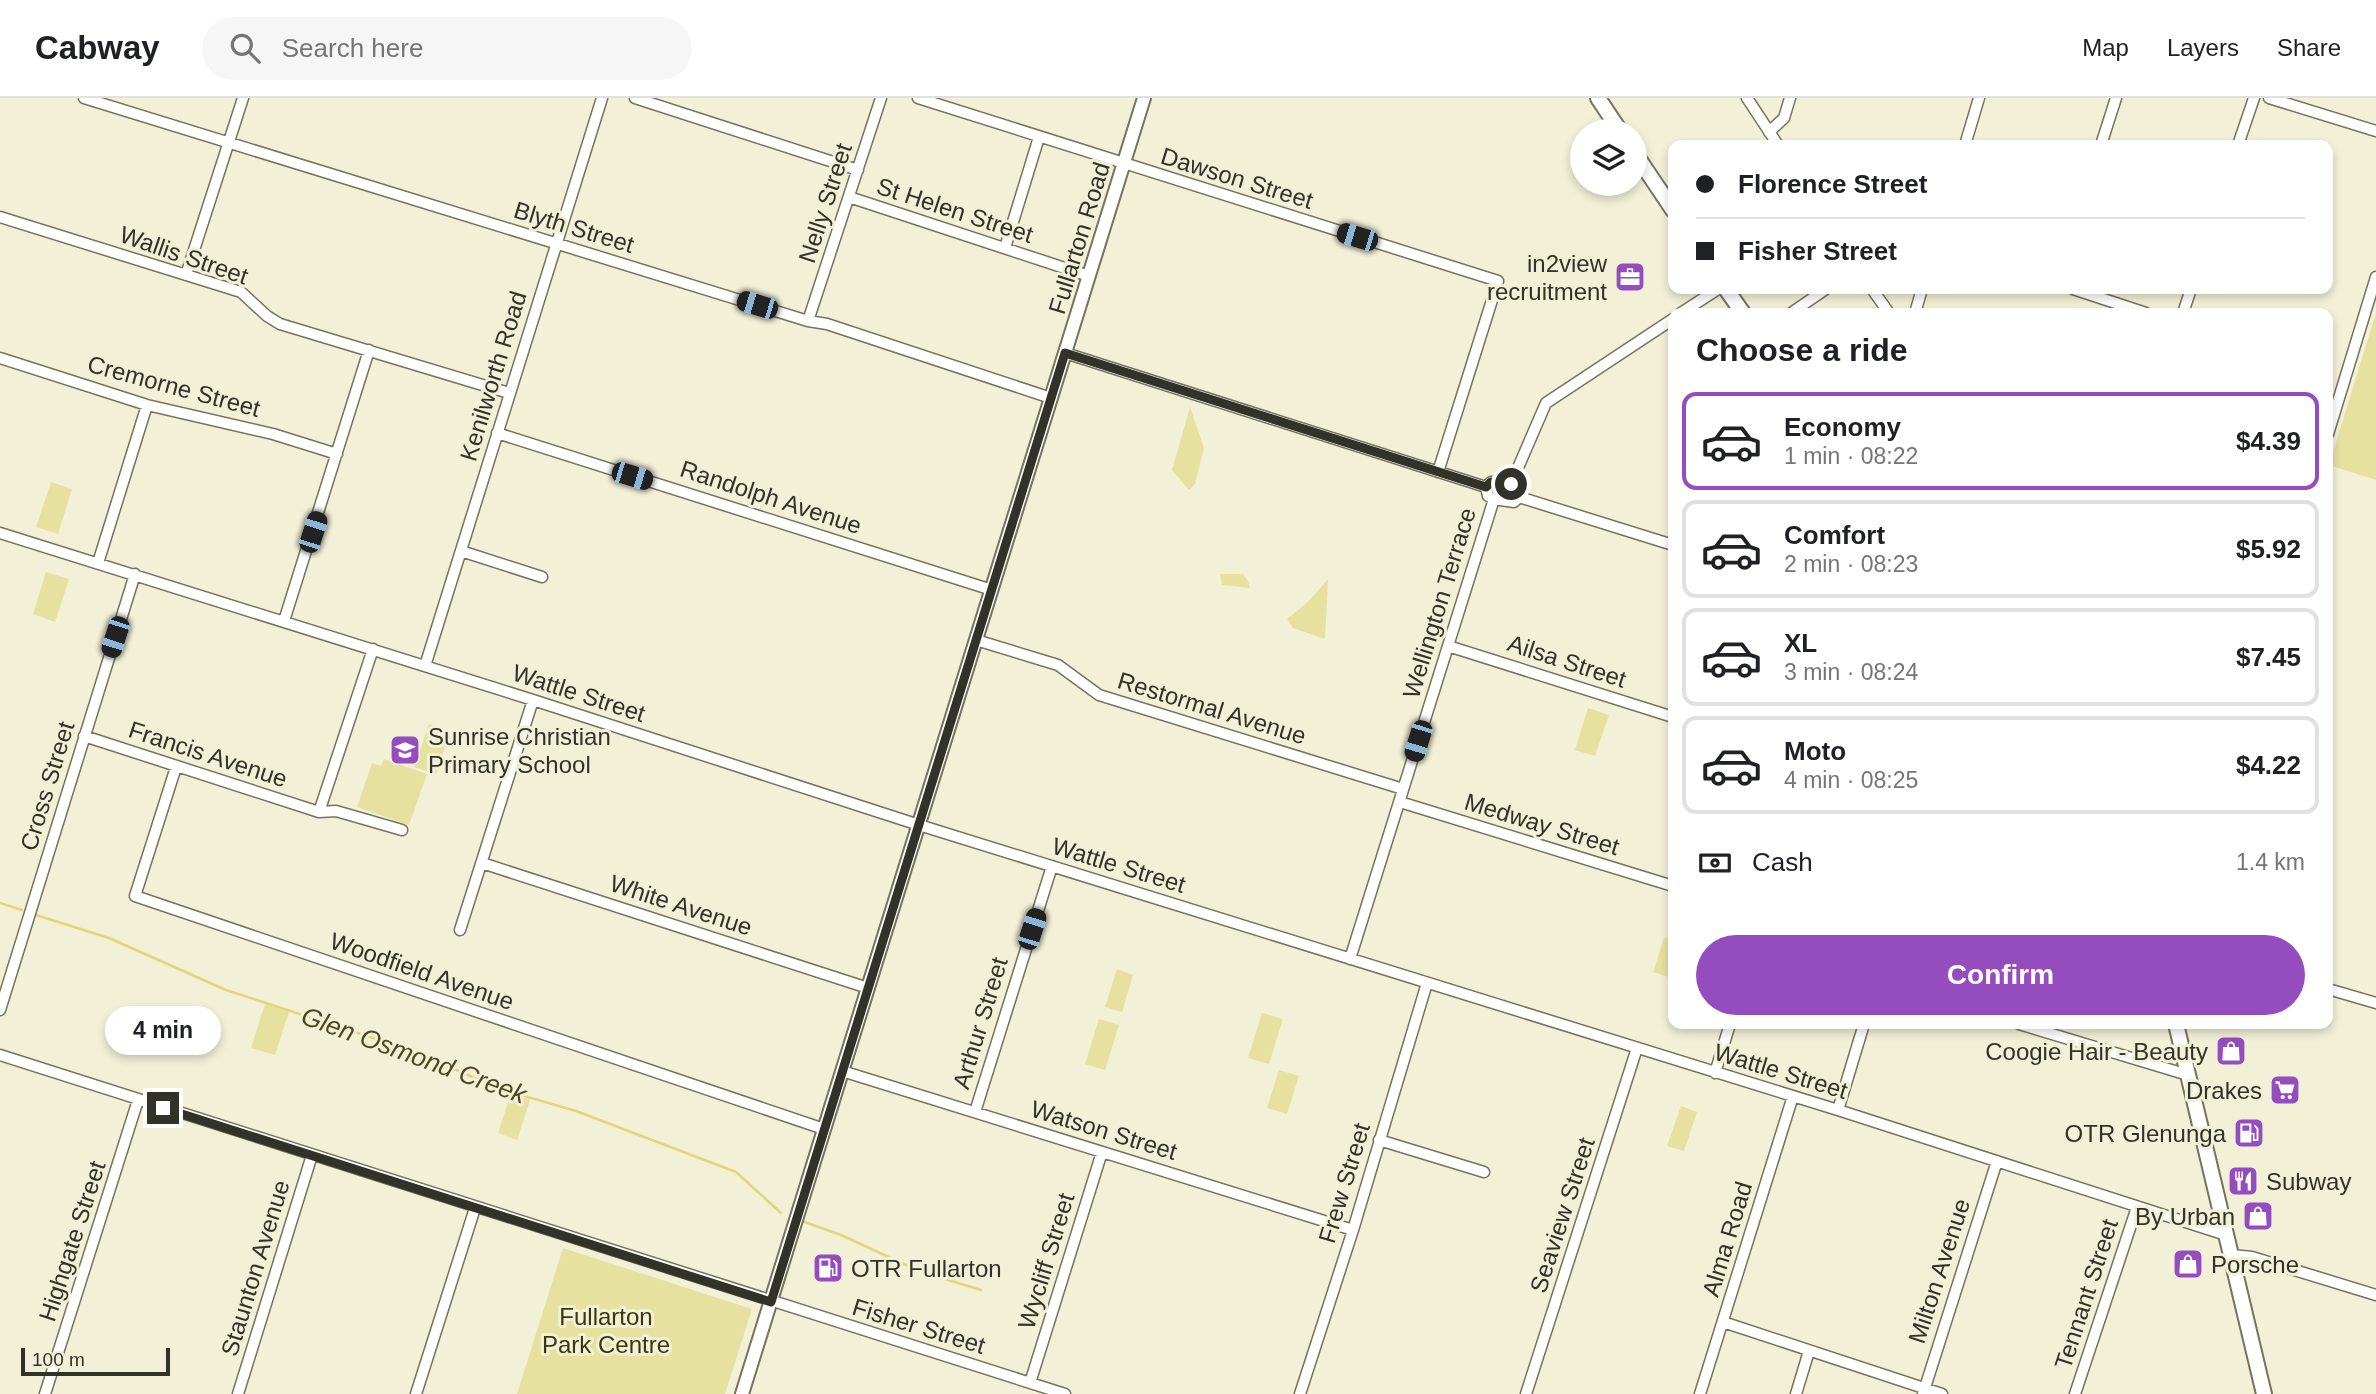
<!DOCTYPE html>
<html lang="en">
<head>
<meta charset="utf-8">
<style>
  body { margin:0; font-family:Helvetica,sans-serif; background:#f6f6f6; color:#202124; height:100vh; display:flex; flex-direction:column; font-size:26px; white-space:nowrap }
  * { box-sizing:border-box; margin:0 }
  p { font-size:23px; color:#757577 }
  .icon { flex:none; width:38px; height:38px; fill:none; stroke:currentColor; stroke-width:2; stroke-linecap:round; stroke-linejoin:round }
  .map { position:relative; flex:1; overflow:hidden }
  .side { position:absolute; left:1668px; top:210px; width:665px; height:721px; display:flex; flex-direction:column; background:#fff; border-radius:14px; box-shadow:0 4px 10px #0003 }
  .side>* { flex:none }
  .guide { position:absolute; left:1668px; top:42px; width:665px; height:154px; border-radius:14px; box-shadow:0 4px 10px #0003; display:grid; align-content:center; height:154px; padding:0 28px; background:#fff }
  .tools { position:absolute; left:1570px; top:21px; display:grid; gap:14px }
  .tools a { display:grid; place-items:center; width:77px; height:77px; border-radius:50%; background:#fff; box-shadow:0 4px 10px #0003; font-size:35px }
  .scale { position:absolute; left:21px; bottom:18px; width:149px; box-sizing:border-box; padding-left:7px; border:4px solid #323228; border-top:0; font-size:19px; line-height:24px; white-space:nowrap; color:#323228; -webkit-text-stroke:5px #f2f0d7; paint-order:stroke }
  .end { position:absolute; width:32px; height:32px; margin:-16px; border:9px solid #323228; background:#fff; box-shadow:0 0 0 4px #fff }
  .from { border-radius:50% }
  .bubble { position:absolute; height:49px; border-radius:24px; background:#fff; box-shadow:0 4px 10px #0003; font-size:23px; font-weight:600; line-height:49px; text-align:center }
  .car { position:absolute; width:21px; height:42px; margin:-21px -10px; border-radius:9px; box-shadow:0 0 5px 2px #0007; background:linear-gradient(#222 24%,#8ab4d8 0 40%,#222 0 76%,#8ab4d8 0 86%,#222 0) }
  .guide b { display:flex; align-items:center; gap:24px; height:66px; font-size:26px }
  .guide b+b { border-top:2px solid #e0e0e0 }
  .guide i { width:18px; height:18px; background:#202124 }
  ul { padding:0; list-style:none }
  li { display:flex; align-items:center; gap:21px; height:98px; margin:0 14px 10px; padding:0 14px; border:4px solid #e0e0e0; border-radius:14px }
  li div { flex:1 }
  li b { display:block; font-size:26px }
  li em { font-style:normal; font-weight:600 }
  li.selected { border-color:#944cbf }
  li>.icon { width:63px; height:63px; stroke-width:1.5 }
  h2 { padding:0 28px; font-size:32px; line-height:84px }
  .pay { display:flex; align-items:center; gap:18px; height:77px; padding:0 28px; font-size:26px }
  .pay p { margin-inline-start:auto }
  .action { display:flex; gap:14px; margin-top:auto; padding:14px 28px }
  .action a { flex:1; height:80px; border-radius:42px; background:#944cbf; color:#fff; font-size:28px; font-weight:600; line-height:80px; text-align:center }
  header { display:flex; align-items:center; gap:42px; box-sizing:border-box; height:98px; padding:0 35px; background:#fff; border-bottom:2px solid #e0e0e0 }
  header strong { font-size:33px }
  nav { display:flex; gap:38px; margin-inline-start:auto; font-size:24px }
  .search { width:490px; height:63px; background:#f6f6f6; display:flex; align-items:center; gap:18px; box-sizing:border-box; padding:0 24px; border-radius:38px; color:#757577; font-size:26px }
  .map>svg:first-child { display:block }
  .green { fill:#e7e1a0 }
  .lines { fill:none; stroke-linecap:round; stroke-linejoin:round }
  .stream { stroke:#e0d779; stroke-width:2.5 }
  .minor-casing { stroke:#75735d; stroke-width:13 }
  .major-casing { stroke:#75735d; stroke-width:16 }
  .highway-casing { stroke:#75735d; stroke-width:18 }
  .minor { stroke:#fff; stroke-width:10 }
  .major { stroke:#fff; stroke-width:12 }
  .highway { stroke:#fff; stroke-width:14 }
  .route { stroke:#323228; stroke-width:9 }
  .labels { text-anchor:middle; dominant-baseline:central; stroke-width:6; stroke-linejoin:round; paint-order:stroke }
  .street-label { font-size:24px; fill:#323228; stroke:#f2f0d7 }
  .poi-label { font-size:24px; fill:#323228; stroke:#f2f0d7; text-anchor:end }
  .park-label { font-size:24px; fill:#3a360d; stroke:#f2f0d7 }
  .water-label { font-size:26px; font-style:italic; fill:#4c4820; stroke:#f2f0d7 }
</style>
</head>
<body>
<header>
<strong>Cabway</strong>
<div class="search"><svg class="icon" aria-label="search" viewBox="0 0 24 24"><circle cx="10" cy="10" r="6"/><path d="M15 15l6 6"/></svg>Search here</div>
<nav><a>Map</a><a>Layers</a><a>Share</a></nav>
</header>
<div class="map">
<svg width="2376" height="1296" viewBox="0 0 2376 1296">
  <rect width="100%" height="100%" fill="#f2f0d7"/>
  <path class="green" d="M2376,215V382L2329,367Z
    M1190,309L1204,350L1195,386L1189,392L1172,372Z
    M51,384L72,391L58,436L36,429Z
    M46,474L69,481L55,524L33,516Z
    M1220,476H1243L1248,483L1250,490L1222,487Z
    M1328,481L1325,541L1293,530L1287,521L1308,504Z
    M1588,610L1609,617L1595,658L1575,652Z
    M429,626L450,633L436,676L414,669Z
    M384,661L427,676L409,727L357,709L372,665L381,668Z
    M1664,840L1673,842V866L1668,879L1653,874Z
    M1117,871L1133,877L1122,914L1105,909Z
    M265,906L289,914L275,957L251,950Z
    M1262,915L1283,921L1269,966L1248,960Z
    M1099,921L1119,927L1105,972L1085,966Z
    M1279,972L1299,978L1287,1016L1267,1010Z
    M511,995L530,1002L517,1042L498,1035Z
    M1681,1008L1697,1014L1684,1053L1667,1048Z
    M563,1150L752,1211L725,1296H517Z"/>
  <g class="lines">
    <path class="stream" d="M0,805L22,812
      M36,817L109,840L226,892L413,953L500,991L576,1013L736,1074L781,1115
      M802,1123L841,1137L919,1173L981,1192"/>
    <g class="minor-casing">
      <path id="minor" d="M84,0L808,223L827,226L1051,300
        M635,0L858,72
        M918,0L1498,183L1438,374
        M1747,0L1778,47
        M2269,0L2376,33
        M1769,34L1784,20L1790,0
        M1965,47L1979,0
        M2101,47L2116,0
        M2238,47L2254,0
        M849,99L1089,178
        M0,119L241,194L267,218L280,226L509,295
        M1005,150L1039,39
        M186,177L243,0
        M1872,191L1889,215
        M2073,191L2146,215
        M1681,215L1718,191
        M1791,215L1826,191
        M1915,215L1922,191
        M2183,215L2191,191
        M808,223L881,0
        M1065,255L1486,389
        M0,260L147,307L273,336L337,356
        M497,335L992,492
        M2328,336L2376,179
        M1491,384L1511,386L1518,390L1519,399L1514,404L1494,401L1488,398L1486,389Z
        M1511,386L1546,305L1673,221
        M1519,399L1673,447
        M0,435L533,602L919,727L1838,1012L2226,1137
        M461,453L542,479
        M98,465L147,307
        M284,523L369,252
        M976,542L1058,567L1099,597L1403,691
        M1448,548L1673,619
        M425,568L602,0
        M84,638L319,714L336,713L402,732
        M176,669L135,798L824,1031
        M1400,704L1673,788
        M319,714L373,551
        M482,765L868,890
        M460,832L533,602
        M1350,861L1494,401
        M2328,891L2376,905
        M0,912L135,476
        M2019,926L2188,977
        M0,957L1065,1296
        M842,973L1353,1132
        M1715,975L1730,926
        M1838,1012L1864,926
        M975,1014L1052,768
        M1379,1042L1484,1074
        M2231,1157L2252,1159L2376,1197
        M1723,1224L1942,1296
        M1030,1285L1102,1054
        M45,1296L138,1002
        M238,1296L312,1057
        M416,1296L475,1110
        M1300,1296L1353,1132L1427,885
        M1526,1296L1637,950
        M1700,1296L1793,998
        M1796,1296L1809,1253
        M1923,1296L1997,1063
        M2075,1296L2137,1109"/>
    </g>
    <g class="major-casing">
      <path id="major" d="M742,1296L1144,0"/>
    </g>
    <g class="highway-casing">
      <path id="highway" d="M1598,0L1620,33
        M1634,54L1673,112
        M1726,191L1743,215
        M2176,926L2264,1296"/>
    </g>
    <use href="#minor" class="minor"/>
    <use href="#major" class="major"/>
    <use href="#highway" class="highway"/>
  </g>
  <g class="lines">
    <path class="route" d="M163,1010L771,1204L1065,255L1486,389L1491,384L1511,386"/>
  </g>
  <defs>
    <g id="office-square" transform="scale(1.575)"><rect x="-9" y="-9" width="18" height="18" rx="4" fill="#944cbf" stroke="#f2f0d7"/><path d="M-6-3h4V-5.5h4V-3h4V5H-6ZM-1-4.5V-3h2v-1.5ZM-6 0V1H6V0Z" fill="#fff"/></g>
    <g id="school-square" transform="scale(1.575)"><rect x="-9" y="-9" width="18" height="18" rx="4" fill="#944cbf" stroke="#f2f0d7"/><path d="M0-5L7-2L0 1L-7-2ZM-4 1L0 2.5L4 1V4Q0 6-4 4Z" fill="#fff"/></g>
    <g id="shop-square" transform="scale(1.575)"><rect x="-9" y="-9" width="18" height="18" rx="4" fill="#944cbf" stroke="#f2f0d7"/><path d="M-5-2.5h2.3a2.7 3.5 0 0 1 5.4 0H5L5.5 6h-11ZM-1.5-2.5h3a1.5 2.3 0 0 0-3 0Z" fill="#fff"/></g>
    <g id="supermarket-square" transform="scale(1.575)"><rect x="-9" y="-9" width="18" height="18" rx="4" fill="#944cbf" stroke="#f2f0d7"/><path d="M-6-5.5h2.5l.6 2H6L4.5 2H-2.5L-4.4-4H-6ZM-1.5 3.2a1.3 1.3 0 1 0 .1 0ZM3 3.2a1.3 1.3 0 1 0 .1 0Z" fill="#fff"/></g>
    <g id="fuel-square" transform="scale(1.575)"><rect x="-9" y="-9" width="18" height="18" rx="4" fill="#944cbf" stroke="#f2f0d7"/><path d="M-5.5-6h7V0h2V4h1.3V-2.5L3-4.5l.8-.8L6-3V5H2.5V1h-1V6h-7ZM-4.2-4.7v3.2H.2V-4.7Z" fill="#fff"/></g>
    <g id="restaurant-square" transform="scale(1.575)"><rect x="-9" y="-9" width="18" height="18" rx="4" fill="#944cbf" stroke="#f2f0d7"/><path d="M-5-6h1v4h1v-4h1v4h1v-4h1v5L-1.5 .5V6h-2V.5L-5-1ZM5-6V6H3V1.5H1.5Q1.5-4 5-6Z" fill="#fff"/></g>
  </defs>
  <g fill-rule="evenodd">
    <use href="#office-square" x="1630" y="179"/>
    <use href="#school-square" x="405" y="652"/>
    <use href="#shop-square" x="2231" y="953"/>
    <use href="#supermarket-square" x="2285" y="992"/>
    <use href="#fuel-square" x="2249" y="1035"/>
    <use href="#restaurant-square" x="2243" y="1083"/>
    <use href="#shop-square" x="2258" y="1118"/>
    <use href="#shop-square" x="2188" y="1166"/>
    <use href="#fuel-square" x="828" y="1170"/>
  </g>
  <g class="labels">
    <g class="street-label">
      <text transform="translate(1237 80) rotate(17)">Dawson Street</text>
      <text transform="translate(825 105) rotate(-72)">Nelly Street</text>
      <text transform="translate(955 112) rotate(18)">St Helen Street</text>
      <text transform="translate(574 129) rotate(17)">Blyth Street</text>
      <text transform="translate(1079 140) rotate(-73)">Fullarton Road</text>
      <text transform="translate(184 157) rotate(19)">Wallis Street</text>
      <text transform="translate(493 278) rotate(-73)">Kenilworth Road</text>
      <text transform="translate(174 288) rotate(15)">Cremorne Street</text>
      <text transform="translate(771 399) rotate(18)">Randolph Avenue</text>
      <text transform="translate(1439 505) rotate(-73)">Wellington Terrace</text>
      <text transform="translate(1567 563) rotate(18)">Ailsa Street</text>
      <text transform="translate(579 595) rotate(18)">Wattle Street</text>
      <text transform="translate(1212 610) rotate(17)">Restormal Avenue</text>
      <text transform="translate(208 656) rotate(18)">Francis Avenue</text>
      <text transform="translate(47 688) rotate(-73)">Cross Street</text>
      <text transform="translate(1542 726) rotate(17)">Medway Street</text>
      <text transform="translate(1119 767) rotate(17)">Wattle Street</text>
      <text transform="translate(681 807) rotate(18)">White Avenue</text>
      <text transform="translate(422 873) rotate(19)">Woodfield Avenue</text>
      <text transform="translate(980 925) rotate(-73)">Arthur Street</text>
      <text transform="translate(1781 973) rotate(17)">Wattle Street</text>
      <text transform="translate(1104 1032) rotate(17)">Watson Street</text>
      <text transform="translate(1344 1085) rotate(-73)">Frew Street</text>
      <text transform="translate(1562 1117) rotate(-72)">Seaview Street</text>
      <text transform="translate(1727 1141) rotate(-73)">Alma Road</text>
      <text transform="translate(72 1143) rotate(-72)">Highgate Street</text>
      <text transform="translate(1046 1163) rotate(-73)">Wycliff Street</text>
      <text transform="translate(255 1170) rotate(-73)">Staunton Avenue</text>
      <text transform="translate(1939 1173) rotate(-72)">Milton Avenue</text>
      <text transform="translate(2086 1196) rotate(-72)">Tennant Street</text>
      <text transform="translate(919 1228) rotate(17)">Fisher Street</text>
    </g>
    <g class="poi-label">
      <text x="1607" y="165">in2view<tspan x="1607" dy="28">recruitment</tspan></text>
      <text x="428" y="638" text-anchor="start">Sunrise Christian<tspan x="428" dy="28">Primary School</tspan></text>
      <text x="2208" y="953">Coogie Hair - Beauty</text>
      <text x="2262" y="992">Drakes</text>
      <text x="2226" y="1035">OTR Glenunga</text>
      <text x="2266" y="1083" text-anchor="start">Subway</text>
      <text x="2235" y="1118">By Urban</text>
      <text x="2211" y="1166" text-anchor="start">Porsche</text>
      <text x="851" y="1170" text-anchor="start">OTR Fullarton</text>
    </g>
    <g class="park-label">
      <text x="606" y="1218">Fullarton<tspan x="606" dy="28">Park Centre</tspan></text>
    </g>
    <g class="water-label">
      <text transform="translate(414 957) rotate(20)">Glen Osmond Creek</text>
    </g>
  </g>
</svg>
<div class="tools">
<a><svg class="icon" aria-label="layers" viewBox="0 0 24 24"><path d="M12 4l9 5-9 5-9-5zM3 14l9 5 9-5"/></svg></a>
</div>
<div class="scale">100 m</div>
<i class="end from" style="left:1511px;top:386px"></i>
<i class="end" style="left:163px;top:1010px"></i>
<div class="bubble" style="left:105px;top:908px;width:116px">4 min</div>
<i class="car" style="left:1357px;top:139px;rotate:287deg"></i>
<i class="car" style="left:757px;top:207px;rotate:287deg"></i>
<i class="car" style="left:632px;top:378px;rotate:107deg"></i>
<i class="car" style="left:313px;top:434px;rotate:18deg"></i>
<i class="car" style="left:115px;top:539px;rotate:198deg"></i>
<i class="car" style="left:1418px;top:643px;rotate:197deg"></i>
<i class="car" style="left:1032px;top:831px;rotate:18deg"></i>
<div class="guide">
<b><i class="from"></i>Florence Street</b>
<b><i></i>Fisher Street</b>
</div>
<section class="side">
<h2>Choose a ride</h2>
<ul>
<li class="selected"><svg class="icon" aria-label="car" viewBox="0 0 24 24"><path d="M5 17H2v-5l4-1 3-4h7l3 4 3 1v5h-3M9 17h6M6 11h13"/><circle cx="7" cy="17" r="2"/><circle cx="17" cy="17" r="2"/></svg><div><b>Economy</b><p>1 min · 08:22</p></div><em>$4.39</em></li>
<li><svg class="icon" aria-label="car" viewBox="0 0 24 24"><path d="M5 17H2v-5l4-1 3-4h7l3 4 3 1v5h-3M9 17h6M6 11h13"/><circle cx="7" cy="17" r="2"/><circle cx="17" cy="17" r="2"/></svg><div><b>Comfort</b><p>2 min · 08:23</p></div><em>$5.92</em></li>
<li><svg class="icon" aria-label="car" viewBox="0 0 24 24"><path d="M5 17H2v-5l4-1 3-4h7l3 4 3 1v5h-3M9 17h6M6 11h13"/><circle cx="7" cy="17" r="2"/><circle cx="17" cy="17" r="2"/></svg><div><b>XL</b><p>3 min · 08:24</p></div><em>$7.45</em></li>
<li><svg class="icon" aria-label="car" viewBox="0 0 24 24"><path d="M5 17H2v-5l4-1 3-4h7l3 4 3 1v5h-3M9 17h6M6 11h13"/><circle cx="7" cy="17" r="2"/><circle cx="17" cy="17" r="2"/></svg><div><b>Moto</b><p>4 min · 08:25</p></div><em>$4.22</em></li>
</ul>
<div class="pay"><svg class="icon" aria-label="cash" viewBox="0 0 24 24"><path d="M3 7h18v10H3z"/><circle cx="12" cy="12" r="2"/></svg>Cash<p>1.4 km</p></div>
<div class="action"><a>Confirm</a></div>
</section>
</div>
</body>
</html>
